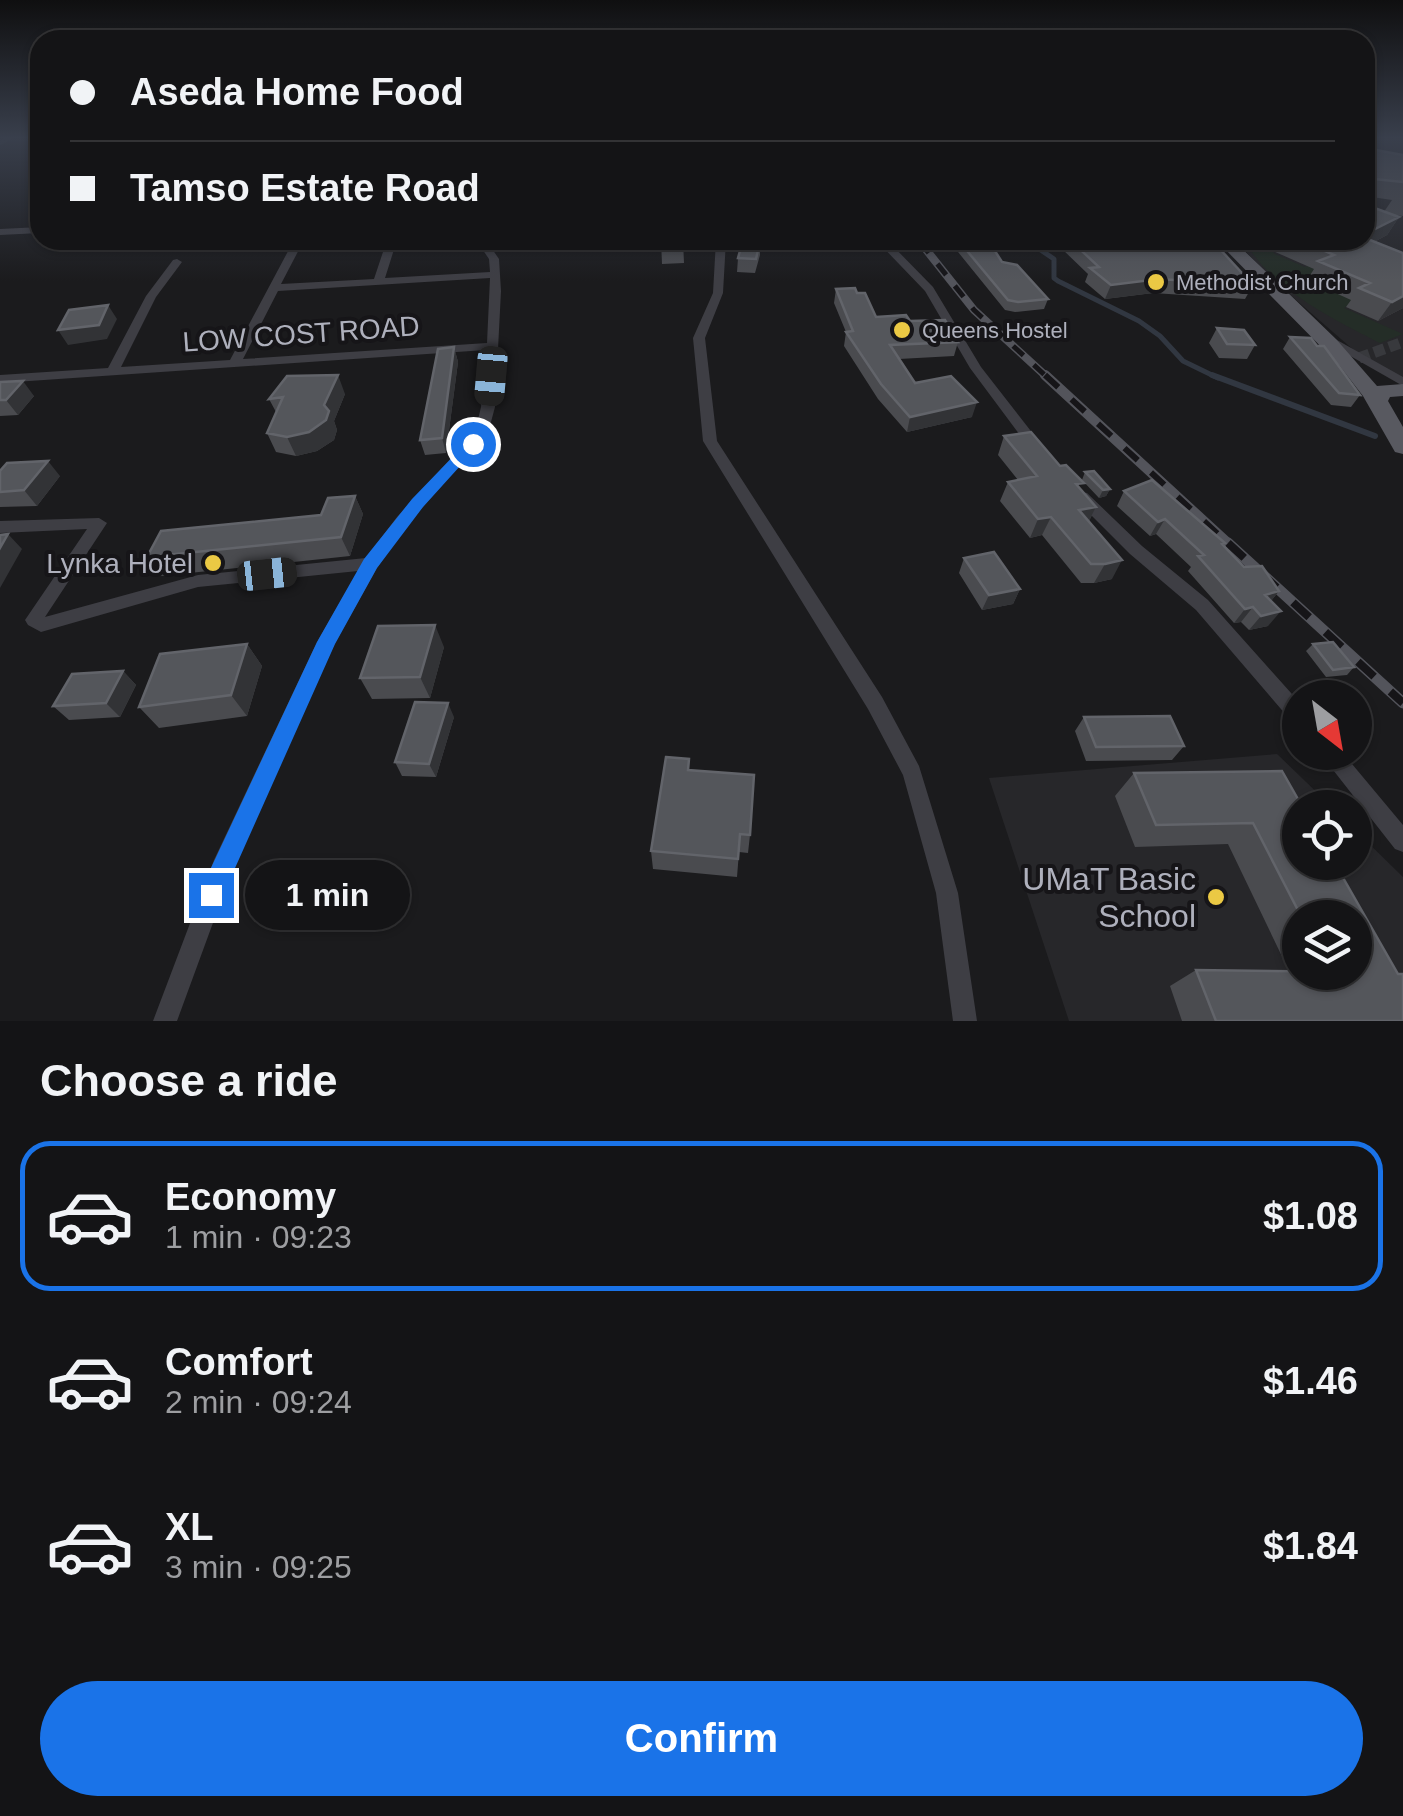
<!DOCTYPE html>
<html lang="en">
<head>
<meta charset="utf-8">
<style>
  body { margin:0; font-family:Arial,sans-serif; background:#1d1d1f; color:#f1f3f6; height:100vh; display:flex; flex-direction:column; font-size:38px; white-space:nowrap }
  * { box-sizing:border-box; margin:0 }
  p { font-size:32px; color:#9d9ea1 }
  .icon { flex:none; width:55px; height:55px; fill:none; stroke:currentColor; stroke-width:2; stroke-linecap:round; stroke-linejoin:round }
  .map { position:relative; height:1021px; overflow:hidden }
  .sheet { display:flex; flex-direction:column; background:#141416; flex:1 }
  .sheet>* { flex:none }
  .banner { position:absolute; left:30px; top:30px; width:1345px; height:220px; border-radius:30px; box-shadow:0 2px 8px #0004,0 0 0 2px #333335; display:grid; align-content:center; height:220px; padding:0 40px; background:#141416 }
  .needle { width:65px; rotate:149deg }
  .controls { position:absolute; left:1282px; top:680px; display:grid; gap:20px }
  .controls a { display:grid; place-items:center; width:90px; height:90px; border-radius:50%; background:#141416; box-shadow:0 2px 8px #0004,0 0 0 2px #333335; font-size:50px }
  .end { position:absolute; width:45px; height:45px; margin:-22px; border:12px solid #1a73e8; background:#fff; box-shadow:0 0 0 5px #fff }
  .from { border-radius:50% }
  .bubble { position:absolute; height:70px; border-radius:35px; background:#141416; box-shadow:0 2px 8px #0004,0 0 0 2px #333335; font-size:32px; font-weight:600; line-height:70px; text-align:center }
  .car { position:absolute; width:30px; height:60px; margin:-30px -15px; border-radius:12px; box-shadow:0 0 8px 2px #0007; background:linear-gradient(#222 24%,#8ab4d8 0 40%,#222 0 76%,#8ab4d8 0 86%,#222 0) }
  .banner b { display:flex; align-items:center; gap:35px; height:95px; font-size:38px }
  .banner b+b { border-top:2px solid #333335 }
  .banner i { width:25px; height:25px; background:#f1f3f6 }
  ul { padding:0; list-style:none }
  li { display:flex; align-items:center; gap:30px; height:150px; margin:0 20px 15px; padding:0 20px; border:5px solid transparent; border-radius:30px }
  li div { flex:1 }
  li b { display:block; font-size:38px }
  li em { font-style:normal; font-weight:600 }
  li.current { border-color:#1a73e8 }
  li>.icon { width:90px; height:90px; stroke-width:1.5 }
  h2 { padding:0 40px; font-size:45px; line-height:120px }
  .button { display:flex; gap:20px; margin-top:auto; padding:20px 40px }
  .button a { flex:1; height:115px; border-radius:60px; background:#1a73e8; color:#fff; font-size:40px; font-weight:600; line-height:115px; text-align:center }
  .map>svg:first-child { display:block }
  .built { fill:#27272a; fill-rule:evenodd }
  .green { fill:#242d27 }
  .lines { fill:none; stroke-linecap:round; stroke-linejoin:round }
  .stream-far2 { stroke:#313741; stroke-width:4 }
  .stream-far1 { stroke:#313741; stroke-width:5 }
  .stream { stroke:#313741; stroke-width:6 }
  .minor-tunnel { stroke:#38393d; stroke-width:11; stroke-dasharray:11 5; stroke-linecap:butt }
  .minor { fill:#3e3e44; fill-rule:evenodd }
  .primary { fill:#585960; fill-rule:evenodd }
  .rail-far3-casing { stroke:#53545b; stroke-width:6 }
  .rail-far2-casing { stroke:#53545b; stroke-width:8 }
  .rail-far1-casing { stroke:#53545b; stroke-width:10 }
  .rail-casing { stroke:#53545b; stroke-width:11 }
  .rail-far3 { stroke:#161518; stroke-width:4; stroke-dasharray:11; stroke-linecap:butt }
  .rail-far2 { stroke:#161518; stroke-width:5; stroke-dasharray:14; stroke-linecap:butt }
  .rail-far1 { stroke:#161518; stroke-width:6; stroke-dasharray:18; stroke-linecap:butt }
  .rail { stroke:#161518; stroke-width:8; stroke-dasharray:22; stroke-linecap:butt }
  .wall { fill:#4a4b4f; fill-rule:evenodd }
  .shaded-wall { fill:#323336 }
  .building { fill:#54565b; stroke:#62646a; stroke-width:2.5 }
  .route { fill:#1a73e8 }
  .poi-dot { fill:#ebc944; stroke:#161518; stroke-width:4 }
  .labels { text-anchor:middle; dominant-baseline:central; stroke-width:8; stroke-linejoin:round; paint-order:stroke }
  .far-poi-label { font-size:22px; fill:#aeb0bc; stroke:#161518; text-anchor:start }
  .street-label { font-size:28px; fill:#aeb0bc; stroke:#161518 }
  .poi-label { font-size:28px; fill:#aeb0bc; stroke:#161518; text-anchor:end }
  .near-poi-label { font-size:32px; fill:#aeb0bc; stroke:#161518; text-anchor:end }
</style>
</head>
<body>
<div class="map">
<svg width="1403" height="1021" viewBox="0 0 1403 1021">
  <rect width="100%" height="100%" fill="#1b1b1d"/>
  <path class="built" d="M1365,138H1403V379L1364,359L1273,280L1235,240H1365Z
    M1277,754L1332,807L1300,808V862H1355V830L1403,877V1021H1069L989,778ZM1300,918H1355V972H1300Z"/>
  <path class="green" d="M1245,242L1265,244L1275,254L1305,267L1333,255L1349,261L1307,280L1334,293L1359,283L1376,290L1344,308L1403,334L1380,343C1333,319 1273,290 1245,242Z"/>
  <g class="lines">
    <path class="stream-far2" d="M0,143L10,138
      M1025,240L1032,245"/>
    <path class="stream-far1" d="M1029,242L1054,259V278L1058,281L1139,321L1160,336L1183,361L1218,378"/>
    <path class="stream" d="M1212,375L1375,436"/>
    <path class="minor-tunnel" d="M1359,358L1403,342"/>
    <path class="minor" d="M40,168V174L36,173V169Z
      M40,227V233L0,235V229Z
      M75,240H86L90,245L81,247Z
      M294,240H304L281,284L374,279L387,240H397L385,278L490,272L489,259L476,240H486L499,259L501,291L495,407L488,433L407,525L377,568L334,645L232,871L177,1021H153L214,860L317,642L358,571L198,587L41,632L28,625L25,620L87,529L0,533V521L99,518L107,523L45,617L198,575L366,558L397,517L475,432L481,407L486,350L0,383V375L108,368L146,296L173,260L177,259L182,262L156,297L121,367L230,360ZM490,278L487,343L243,359L278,291Z
      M716,240H726L723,293L705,338L717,441L882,697L919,766L958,893L977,1021H953L936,893L903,775L868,709L703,441L693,338L713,293Z
      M876,240H887L933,287L981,367L1041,444L1043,447L1041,450H1031L970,368L925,291Z
      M1328,335L1403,377V386L1324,341V337Z
      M1082,492L1087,493L1142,546L1208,600L1300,703V725L1293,723L1196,610L1130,554L1077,501L1075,497Z
      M1319,752H1342L1403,825V852L1395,849Z"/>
    <path class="primary" d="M1216,240H1233L1336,339L1377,386L1403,384V396L1390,397L1388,401L1403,427V454L1395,452L1363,396L1339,365Z"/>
    <g class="rail-far3-casing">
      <path id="rail-far3" d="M918,240L922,245"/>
    </g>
    <g class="rail-far2-casing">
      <path id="rail-far2" d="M920,242L974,310L1048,378"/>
    </g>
    <g class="rail-far1-casing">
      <path id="rail-far1" d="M1045,375L1231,546"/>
    </g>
    <g class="rail-casing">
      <path id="rail" d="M1228,543L1403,703"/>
    </g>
    <use href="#rail-far3" class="rail-far3"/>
    <use href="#rail-far2" class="rail-far2"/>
    <use href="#rail-far1" class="rail-far1"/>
    <use href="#rail" class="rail"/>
  </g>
  <path class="wall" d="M1365,148L1403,155V216L1392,215L1399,217L1387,235L1374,242L1403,253V308L1378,321L1346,307L1351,300L1307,280L1314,269L1248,240H1365L1392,200L1365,196Z
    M661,240H683L684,263L662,264Z
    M936,240H988L1002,262L1048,299L1044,309L1015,312L1005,310L954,247H939Z
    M1063,240H1151L1156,246L1253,285L1245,299L1153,293L1105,299L1085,282L1088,274L1061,248Z
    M760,241V255L755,273L737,272L738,258Z
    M836,289L857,293L876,317L910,321L958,342L954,356L899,359L915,383L972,417L907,432L878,399L844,346L846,332L834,303Z
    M1217,328L1255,345L1247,359L1219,358L1209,343Z
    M1290,337L1317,346L1360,395L1351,407L1331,405L1283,349Z
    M454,347L458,362L446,453L425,455L420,440Z
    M0,382L34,396L18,415L0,416Z
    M345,394L334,421L337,430L334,440L317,451L296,456L276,452L267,433L276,412L269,399Z
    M1004,436L1081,490L1096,507L1089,521L1112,579L1094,583H1081L1042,535L1030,538L1000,501L1008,482L1018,480L998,455Z
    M1085,472L1110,489L1106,496L1099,498L1082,480Z
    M60,476L37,506L0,507V492Z
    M1124,491L1225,543L1223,546L1244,567L1279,591L1271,601L1268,626L1249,630L1241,622L1234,623L1188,571L1191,567L1156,534L1150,536L1117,506Z
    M355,496L363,514L350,556L161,576L147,557L321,515Z
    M964,558L1020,589L1013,604L982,610L959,573Z
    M247,644L262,666L247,716L159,728L139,707Z
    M1313,644L1354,667L1347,675L1326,677L1306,651Z
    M444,647L430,698L372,699L360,678Z
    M123,671L136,685L120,717L69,720L53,706Z
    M454,717L436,777L402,776L395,762Z
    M1084,717L1184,746L1172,760L1086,761L1075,731Z
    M689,759V770L750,835L748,853L739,852L737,877L653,869L651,851Z
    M1282,771L1303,808H1300V862H1334L1398,974H1403V1021H1182L1170,986L1196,970L1289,971L1228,844L1135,847L1115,796L1134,773ZM1300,918H1355V972H1300Z"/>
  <path class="shaded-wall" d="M1399,217L1387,235L1349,255L1365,240V234Z
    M1159,279L1153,293L1105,299L1111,285Z
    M1403,296V308L1378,321L1392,302Z
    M108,305L117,319L107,339L68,345L58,330Z
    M454,347L458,362L446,453L442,438Z
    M338,375L345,394L334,421L337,430L334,440L317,451L296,456L287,437L324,405Z
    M23,381L34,396L18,415L6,400Z
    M977,402L972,417L907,432L910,417Z
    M48,461L60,476L37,506L24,490Z
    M1110,489L1106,496L1099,498L1103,490Z
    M355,496L363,514L350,556L341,537Z
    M1096,507L1087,525L1079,510Z
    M1051,517L1042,535L1030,538L1038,519Z
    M1165,519L1156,534L1150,536L1158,522Z
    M8,534L22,549L0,588V548Z
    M1122,560L1112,579L1094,583L1105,564Z
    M1020,589L1013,604L982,610L989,595Z
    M1279,591L1267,606L1253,609L1265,595Z
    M1253,607L1241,622L1234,623L1245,609Z
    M1281,611L1268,626L1249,630L1261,616Z
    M435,625L444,647L430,698L420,677Z
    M247,644L262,666L247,716L231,695Z
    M123,671L136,685L120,717L106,703Z
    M448,703L454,717L436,777L429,764Z"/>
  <path class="building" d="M1365,148L1403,155V182L1365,178Z
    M1369,206L1399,217L1365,234V208Z
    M1365,238L1403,253V296L1392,302L1359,288L1370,283L1318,261L1334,255L1300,240H1365Z
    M661,240H683L684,249L661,250Z
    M743,240L760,241L756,259L738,258Z
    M958,240H988L1002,262L1017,265L1048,299L1018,302L1008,300Z
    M1070,240H1151L1156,246L1218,247L1253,285L1159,279L1111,285L1090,268L1099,267Z
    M855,288L857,293H865L876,317L906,315L910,321L945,320L958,342L890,345L915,383L951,376L977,402L910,417L881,384L846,332L853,331L836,289Z
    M108,305L99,325L58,330L69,310Z
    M1217,328L1244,330L1255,345L1227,344Z
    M1290,337L1311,338L1317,346H1324L1360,395L1339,393Z
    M454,347L442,438L420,440L438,349Z
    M338,375L324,405L329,411L326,420L309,432L287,437L267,433L283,397L269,399L287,376Z
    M23,381L6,400H0V382Z
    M1031,432L1060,466L1066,465L1084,483L1076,484L1096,507L1079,510L1122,560L1105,564H1091L1051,517L1038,519L1008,482L1037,476L1004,436Z
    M48,461L24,490L0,492V471L7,463Z
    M1094,471L1110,489L1103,490L1085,472Z
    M1152,480L1225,543L1222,544L1244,567L1262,566L1279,591L1265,595L1281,611L1261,616L1253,607L1245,609L1198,556L1204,555L1165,519L1158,522L1124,491Z
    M355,496L341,537L147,557L161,531L321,515L328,498Z
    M8,534L0,548V535Z
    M994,552L1020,589L989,595L964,558Z
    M435,625L420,677L360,678L378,626Z
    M1333,642L1354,667L1333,670L1313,644Z
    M247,644L231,695L139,707L160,654Z
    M123,671L106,703L53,706L72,674Z
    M415,702L448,703L429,764L395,762Z
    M1170,716L1184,746L1096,747L1084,717Z
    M666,757L689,759L688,770L754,775L750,835L740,834L738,859L651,851Z
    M1282,771L1303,808H1300V862H1334L1398,974H1403V1021H1216L1196,970L1355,972V918H1302L1253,823L1156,825L1134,773Z"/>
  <linearGradient id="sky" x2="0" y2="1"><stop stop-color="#0f0f10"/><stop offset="0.49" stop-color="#393f4c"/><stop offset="1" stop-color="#393f4c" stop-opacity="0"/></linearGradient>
  <rect width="1403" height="281" fill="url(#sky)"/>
  <path class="route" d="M468,441L480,444L423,507L377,568L335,644L219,904L211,907L202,904L199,895L202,887L317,642L364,559L412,499Z"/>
  <g class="poi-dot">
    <circle cx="1156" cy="282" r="10"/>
    <circle cx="902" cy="330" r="10"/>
    <circle cx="213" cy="563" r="10"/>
    <circle cx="1216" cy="897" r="10"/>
  </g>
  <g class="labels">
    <g class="far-poi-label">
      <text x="1176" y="282">Methodist Church</text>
      <text x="922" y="330">Queens Hostel</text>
    </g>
    <g class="street-label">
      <text transform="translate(301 334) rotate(-4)">LOW COST ROAD</text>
    </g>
    <g class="poi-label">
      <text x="193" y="563">Lynka Hotel</text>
    </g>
    <g class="near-poi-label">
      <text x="1196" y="879">UMaT Basic<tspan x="1196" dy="37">School</tspan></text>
    </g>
  </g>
</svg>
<div class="controls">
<a><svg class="needle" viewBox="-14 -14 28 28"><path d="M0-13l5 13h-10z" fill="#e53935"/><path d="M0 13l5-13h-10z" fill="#9d9ea1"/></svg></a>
<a><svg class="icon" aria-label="locate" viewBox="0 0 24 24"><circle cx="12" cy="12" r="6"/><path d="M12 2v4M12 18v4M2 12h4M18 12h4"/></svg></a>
<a><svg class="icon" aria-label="layers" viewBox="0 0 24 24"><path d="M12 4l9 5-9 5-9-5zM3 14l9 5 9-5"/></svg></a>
</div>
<i class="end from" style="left:473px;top:444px"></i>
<i class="end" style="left:211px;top:895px"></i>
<div class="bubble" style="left:245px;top:860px;width:165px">1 min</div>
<i class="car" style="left:491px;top:376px;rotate:185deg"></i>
<i class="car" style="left:267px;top:574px;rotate:84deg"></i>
<div class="banner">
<b><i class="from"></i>Aseda Home Food</b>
<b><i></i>Tamso Estate Road</b>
</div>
</div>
<section class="sheet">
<h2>Choose a ride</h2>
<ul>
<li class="current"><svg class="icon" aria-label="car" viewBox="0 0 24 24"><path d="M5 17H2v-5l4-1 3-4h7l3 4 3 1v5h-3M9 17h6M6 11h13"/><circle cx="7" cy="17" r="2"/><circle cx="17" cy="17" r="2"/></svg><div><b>Economy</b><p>1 min · 09:23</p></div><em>$1.08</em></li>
<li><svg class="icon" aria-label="car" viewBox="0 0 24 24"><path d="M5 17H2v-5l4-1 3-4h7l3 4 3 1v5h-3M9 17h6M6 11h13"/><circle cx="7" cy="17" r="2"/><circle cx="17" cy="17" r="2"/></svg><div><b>Comfort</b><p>2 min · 09:24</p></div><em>$1.46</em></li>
<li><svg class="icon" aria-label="car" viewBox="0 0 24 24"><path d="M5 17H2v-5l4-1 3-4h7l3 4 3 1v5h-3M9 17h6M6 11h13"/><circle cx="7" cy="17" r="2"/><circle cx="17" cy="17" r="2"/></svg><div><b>XL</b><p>3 min · 09:25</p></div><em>$1.84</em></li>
</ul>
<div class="button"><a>Confirm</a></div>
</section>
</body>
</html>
